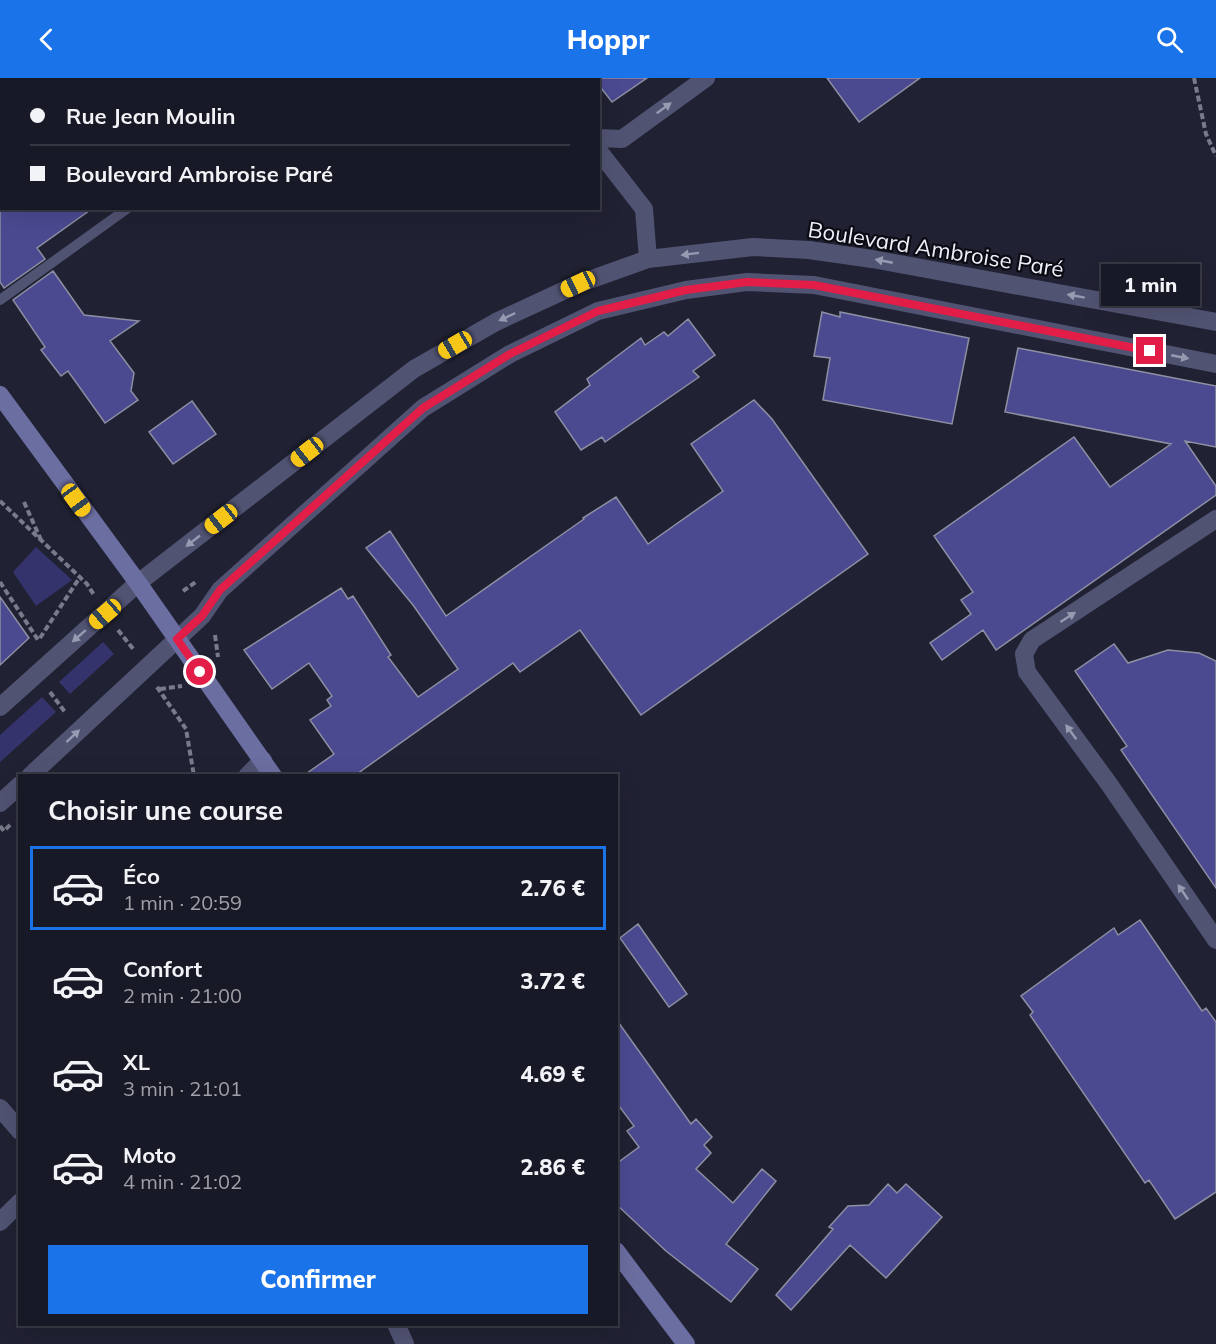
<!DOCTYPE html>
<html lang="fr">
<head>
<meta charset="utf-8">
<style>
  body { margin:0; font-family:Mulish,sans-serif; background:#252632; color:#f1f3f6; height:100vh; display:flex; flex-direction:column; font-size:22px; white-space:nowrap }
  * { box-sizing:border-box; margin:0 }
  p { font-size:20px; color:#9fa0a7 }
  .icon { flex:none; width:33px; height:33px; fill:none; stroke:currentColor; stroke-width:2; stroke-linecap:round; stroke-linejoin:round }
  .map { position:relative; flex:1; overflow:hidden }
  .panel { position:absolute; left:18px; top:696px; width:600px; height:552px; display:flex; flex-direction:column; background:#181926; border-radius:0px; box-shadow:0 6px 24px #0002,0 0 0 2px #363843 }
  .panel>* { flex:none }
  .banner { position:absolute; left:0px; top:0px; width:600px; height:132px; box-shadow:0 6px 24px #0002,0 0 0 2px #363843; display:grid; align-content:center; height:132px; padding:0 30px; background:#181926 }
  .end { position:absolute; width:27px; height:27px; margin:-14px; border:8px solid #e11d48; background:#fff; box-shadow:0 0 0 3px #fff }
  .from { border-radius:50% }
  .bubble { position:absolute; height:42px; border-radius:0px; background:#181926; box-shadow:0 6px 24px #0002,0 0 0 2px #363843; font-size:20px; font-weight:800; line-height:42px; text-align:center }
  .car { position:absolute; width:18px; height:36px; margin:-18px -9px; border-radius:8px; box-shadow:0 0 4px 2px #0007; background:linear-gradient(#f5c518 24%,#345 0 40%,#f5c518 0 76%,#345 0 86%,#f5c518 0) }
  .banner b { display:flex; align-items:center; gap:21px; height:57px; font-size:22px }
  .banner b+b { border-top:2px solid #363843 }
  .banner i { width:15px; height:15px; background:#f1f3f6 }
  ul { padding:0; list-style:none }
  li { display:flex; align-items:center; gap:18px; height:84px; margin:0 12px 9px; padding:0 18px; border:3px solid transparent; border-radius:0px }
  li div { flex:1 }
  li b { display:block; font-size:22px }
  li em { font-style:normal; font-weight:800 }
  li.active { border-color:#1a73e8 }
  li>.icon { width:54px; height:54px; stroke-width:1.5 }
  h2 { padding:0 30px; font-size:27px; line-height:72px }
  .cta { display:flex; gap:12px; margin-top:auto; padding:12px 30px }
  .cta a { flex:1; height:69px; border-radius:0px; background:#1a73e8; color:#fff; font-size:24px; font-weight:800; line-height:69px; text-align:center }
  header { display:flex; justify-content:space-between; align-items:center; height:78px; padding:0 30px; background:#1a73e8; color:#fff; font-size:27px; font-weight:800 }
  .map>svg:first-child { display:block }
  .green { fill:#34336c }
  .building { fill:#4b4a91; stroke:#8d8fa3; stroke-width:1.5 }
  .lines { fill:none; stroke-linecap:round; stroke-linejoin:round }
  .path { stroke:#7a7b8a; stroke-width:4; stroke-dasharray:6 3; stroke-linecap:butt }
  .lane { stroke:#515373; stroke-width:10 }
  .street { stroke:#515373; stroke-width:18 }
  .secondary { stroke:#6b6ea0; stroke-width:18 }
  .oneway { fill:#989ab1 }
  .route { stroke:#e11d48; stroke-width:8 }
  .labels { text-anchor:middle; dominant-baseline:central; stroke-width:4.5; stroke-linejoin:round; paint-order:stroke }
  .street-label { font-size:22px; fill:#eff0fc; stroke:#0b0c13 }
</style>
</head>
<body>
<header><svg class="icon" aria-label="back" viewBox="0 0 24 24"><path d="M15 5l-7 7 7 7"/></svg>Hoppr<svg class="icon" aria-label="search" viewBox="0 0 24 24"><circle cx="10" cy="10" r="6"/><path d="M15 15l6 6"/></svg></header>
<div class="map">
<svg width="1216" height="1266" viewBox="0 0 1216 1266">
  <rect width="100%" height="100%" fill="#202132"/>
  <path class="green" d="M36,469L72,502L36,528L13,494Z
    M103,564L114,576L70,616L59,604Z
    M42,619L56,634L0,684V657Z"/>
  <path class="building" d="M594,0H647L612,24L598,6V2Z
    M827,0H920L859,44Z
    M0,130H93L37,170L45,181L4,210L0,204Z
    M53,193L84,237L139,243L110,263L134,295L131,313L138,322L105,345L68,293L61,298L41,272L45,269L13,222Z
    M822,234L840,239V234L969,260L952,346L823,322L830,280L814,278Z
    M688,241L715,277L693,293L699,299L605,364L602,359L581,372L555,334L590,307L587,301L641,260L645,267L664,254L668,258Z
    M1018,270L1216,308V369L1185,363L1216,408V417L996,572L983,552L942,582L930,565L971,536L961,522L973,514L934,458L1074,359L1110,409L1171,366L1005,334Z
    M754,322L772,341L868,476L641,637L580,552L520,594L513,585L354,698H303L334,676L310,642L331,628L327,622L332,618L309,585L272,611L244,572L341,510L348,521L353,518L391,577L388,579L418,619L458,591L413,527L366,470L390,453L446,538L584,441L583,440L616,419L648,466L723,413L691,366Z
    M192,323L216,356L173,386L149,354Z
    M0,519L29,560L0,587Z
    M1114,566L1128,585L1168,572L1199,575L1216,583V810L1121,672L1127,668L1075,593Z
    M1140,842L1202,933L1206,930L1216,944V1114L1175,1141L1149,1102L1145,1105L1030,937L1033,934L1021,918L1114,850L1118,857Z
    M638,846L687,916L669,929L620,860Z
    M616,941L691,1046L696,1041L712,1059L704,1067L711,1075L696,1091L733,1125L762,1091L776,1103L726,1166L758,1191L731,1224L666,1173L616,1126V1086L639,1069L627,1053L634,1048L616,1024Z
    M888,1106L897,1115L906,1106L942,1139L886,1200L850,1167L791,1232L776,1217L833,1151L829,1149L848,1128L869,1127Z"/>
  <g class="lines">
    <path class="path" d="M302,0V2
      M1194,0L1206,56L1216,78
      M0,423L87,506L94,517
      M24,424L41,462
      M0,504L38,562
      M183,513L197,503
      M118,552L134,572
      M215,557L218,579
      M40,560L80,499
      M157,609L186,651L194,698
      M160,611L182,608
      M50,614L65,634
      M0,748L4,753L12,745"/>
    <path class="lane" d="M0,222L128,130"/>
    <path class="street" d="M547,0L548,2
      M598,60L622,61L706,0
      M598,72L644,131L648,181
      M1216,441L1032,562L1024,576L1027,594L1109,706L1216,862
      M0,629L138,505L414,291L496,244L578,206L648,181L753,169L809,172L872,181L1216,244
      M30,698L202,538L220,512L423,330L510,276L598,233L686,212L747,204L814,207L1216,286
      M247,698L263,682
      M0,725L20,707
      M0,1030L20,1053
      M0,1144L20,1124
      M396,1246L405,1266"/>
    <path class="secondary" d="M0,317L138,505L273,698
      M616,1173L686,1266"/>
  </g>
  <defs><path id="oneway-solid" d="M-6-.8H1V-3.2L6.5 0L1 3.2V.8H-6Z" transform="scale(1.5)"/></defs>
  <g class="oneway">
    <use href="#oneway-solid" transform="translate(664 30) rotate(-36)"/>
    <use href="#oneway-solid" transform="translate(690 176) rotate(173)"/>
    <use href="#oneway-solid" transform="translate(884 183) rotate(-169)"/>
    <use href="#oneway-solid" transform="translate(1076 218) rotate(-170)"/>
    <use href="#oneway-solid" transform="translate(507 239) rotate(155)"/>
    <use href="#oneway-solid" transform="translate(1180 279) rotate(11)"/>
    <use href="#oneway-solid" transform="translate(193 463) rotate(142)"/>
    <use href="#oneway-solid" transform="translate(1068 539) rotate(-33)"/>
    <use href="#oneway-solid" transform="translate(79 558) rotate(139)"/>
    <use href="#oneway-solid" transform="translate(1071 654) rotate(-126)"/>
    <use href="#oneway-solid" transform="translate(73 658) rotate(-43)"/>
    <use href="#oneway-solid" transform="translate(1183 814) rotate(-124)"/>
  </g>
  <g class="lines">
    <path class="route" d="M200,594L177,561L202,538L220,512L423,330L510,276L598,233L686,212L747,204L814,207L1150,273"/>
  </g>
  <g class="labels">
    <g class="street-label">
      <text transform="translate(936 171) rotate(9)">Boulevard Ambroise Paré</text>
    </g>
  </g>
</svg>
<i class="end from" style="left:200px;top:594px"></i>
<i class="end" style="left:1150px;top:273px"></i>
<div class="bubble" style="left:1101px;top:186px;width:99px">1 min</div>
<i class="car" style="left:578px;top:206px;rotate:245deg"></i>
<i class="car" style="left:455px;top:267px;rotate:240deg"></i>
<i class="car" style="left:307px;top:374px;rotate:232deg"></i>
<i class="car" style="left:76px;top:422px;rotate:144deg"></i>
<i class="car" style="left:221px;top:441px;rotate:232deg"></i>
<i class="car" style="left:105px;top:536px;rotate:229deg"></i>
<div class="banner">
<b><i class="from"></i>Rue Jean Moulin</b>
<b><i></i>Boulevard Ambroise Paré</b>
</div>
<section class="panel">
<h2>Choisir une course</h2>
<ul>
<li class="active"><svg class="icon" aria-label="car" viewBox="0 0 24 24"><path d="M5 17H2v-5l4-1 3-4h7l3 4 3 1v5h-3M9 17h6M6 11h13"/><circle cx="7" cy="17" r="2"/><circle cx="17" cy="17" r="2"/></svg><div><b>Éco</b><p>1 min · 20:59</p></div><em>2.76 €</em></li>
<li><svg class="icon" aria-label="car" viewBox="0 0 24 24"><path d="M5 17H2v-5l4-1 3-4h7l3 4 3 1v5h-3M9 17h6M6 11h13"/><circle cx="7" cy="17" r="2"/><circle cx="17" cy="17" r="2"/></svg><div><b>Confort</b><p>2 min · 21:00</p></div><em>3.72 €</em></li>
<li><svg class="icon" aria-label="car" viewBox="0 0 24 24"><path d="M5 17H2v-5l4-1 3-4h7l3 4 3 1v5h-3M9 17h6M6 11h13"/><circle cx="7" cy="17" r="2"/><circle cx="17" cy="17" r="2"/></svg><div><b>XL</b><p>3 min · 21:01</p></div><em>4.69 €</em></li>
<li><svg class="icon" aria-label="car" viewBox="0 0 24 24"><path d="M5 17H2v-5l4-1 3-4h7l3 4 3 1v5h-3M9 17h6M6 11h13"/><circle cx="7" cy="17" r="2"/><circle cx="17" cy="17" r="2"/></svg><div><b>Moto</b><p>4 min · 21:02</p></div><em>2.86 €</em></li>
</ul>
<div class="cta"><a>Confirmer</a></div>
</section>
</div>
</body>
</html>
